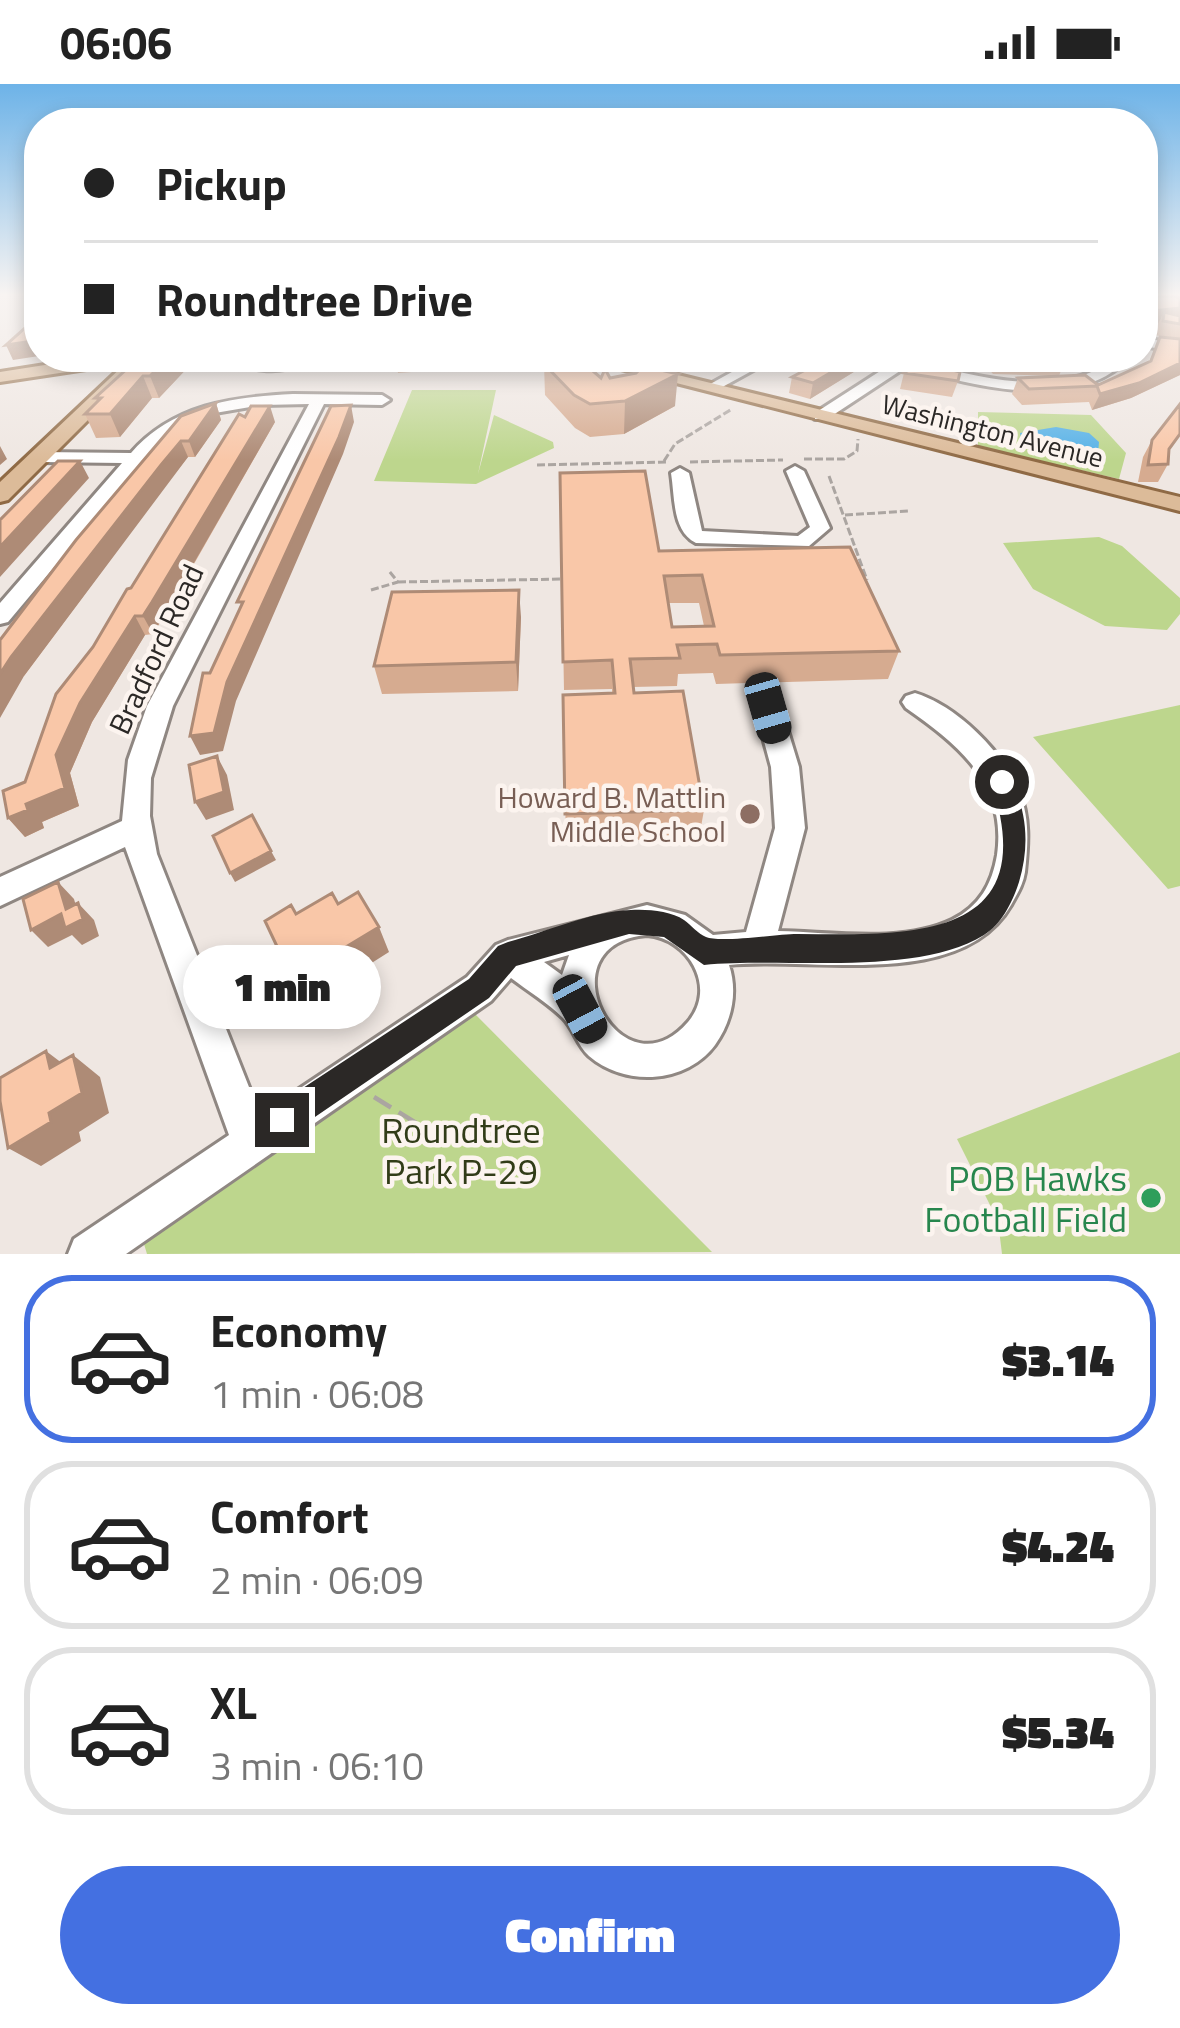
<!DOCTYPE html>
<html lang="en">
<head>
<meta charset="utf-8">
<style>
  body { margin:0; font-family:"Titillium Web",sans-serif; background:#f6f6f6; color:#222; height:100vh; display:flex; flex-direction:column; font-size:45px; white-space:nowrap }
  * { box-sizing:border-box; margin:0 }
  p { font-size:39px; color:#767676 }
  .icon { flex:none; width:66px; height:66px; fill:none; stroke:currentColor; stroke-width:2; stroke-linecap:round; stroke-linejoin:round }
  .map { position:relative; height:1170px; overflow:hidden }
  .drawer { display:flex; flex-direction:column; background:#fff; flex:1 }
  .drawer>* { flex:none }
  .guide { position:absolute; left:24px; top:24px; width:1134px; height:264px; border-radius:48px; box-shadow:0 6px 18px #0003; display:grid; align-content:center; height:264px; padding:0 60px; background:#fff }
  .end { position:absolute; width:54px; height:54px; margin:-27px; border:15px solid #2b2826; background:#fff; box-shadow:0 0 0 6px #fff }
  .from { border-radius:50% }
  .bubble { position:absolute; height:84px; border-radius:42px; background:#fff; box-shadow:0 6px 18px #0003; font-size:39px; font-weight:800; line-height:84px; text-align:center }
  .car { position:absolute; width:36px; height:72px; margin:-36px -18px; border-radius:15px; box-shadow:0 0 9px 3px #0007; background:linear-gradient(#222 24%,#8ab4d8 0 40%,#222 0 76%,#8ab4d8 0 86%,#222 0) }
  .guide b { display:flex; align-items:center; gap:42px; height:114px; font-size:45px }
  .guide b+b { border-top:3px solid #e0e0e0 }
  .guide i { width:30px; height:30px; background:#222 }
  ul { padding:21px 0 0; list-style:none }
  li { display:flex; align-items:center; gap:36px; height:168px; margin:0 24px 18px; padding:0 36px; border:6px solid #e0e0e0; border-radius:48px }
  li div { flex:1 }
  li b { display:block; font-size:45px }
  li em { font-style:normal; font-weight:800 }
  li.active { border-color:#4470e1 }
  li>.icon { width:108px; height:108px; stroke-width:1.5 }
  .action { display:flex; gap:24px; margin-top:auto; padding:24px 60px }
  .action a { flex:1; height:138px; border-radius:72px; background:#4470e1; color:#fff; font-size:48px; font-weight:800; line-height:138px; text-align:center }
  .status { display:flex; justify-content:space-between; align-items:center; height:84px; padding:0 60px; background:#fff; direction:ltr }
  .status svg { height:33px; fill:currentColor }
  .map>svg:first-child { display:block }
  .green { fill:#bdd68d }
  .water { fill:#55b1e7 }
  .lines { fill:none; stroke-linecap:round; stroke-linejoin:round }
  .minor-casing { stroke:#8f8782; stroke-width:6 }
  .major-casing { stroke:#8f6a45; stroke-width:6 }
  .path-far1 { stroke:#aba5a1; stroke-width:3; stroke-dasharray:8 3; stroke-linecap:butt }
  .path { stroke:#aba5a1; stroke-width:4.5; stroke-dasharray:20 9; stroke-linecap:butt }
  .minor { fill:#fff; fill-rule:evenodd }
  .major { fill:#dcbb99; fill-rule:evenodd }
  .wall { fill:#d6ab90; fill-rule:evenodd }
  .shaded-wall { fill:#ae8b76 }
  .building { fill:#f9c7a8; stroke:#ae8b76; stroke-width:3; fill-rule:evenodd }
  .route { fill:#2b2826 }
  .education-dot { fill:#8d6e63; stroke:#fcf4ef; stroke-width:4.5 }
  .leisure-dot { fill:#2e9e5b; stroke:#fcf4ef; stroke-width:4.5 }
  .labels { text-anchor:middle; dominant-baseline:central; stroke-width:9; stroke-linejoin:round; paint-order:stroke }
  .far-street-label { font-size:27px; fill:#2b2826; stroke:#fcf4ef }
  .street-label { font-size:30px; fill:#2b2826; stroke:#fcf4ef }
  .education-label { font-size:30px; fill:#785e54; stroke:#fcf4ef; text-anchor:end }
  .near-park-label { font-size:36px; fill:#313c18; stroke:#fcf4ef }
  .near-leisure-label { font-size:36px; fill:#27864d; stroke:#fcf4ef; text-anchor:end }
</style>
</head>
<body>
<div class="status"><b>06:06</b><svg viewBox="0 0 49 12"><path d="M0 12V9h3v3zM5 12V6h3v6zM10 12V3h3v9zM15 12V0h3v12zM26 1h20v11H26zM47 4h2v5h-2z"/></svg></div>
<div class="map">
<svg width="1180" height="1170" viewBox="0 0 1180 1170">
  <rect width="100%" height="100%" fill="#efe7e2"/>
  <path class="green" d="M412,306H496L478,390L494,331L553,358L554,364L476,400L374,397Z
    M978,328L1091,331L1126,369L1119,395L978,362Z
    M1099,453L1122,462L1180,514V530L1167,546L1105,542L1033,505L1003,459Z
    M1180,621V802L1168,805L1033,653Z
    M475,930L712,1168L147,1170L144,1160Z
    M1180,968V1170H1002L998,1137L957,1055Z"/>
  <path class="water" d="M1056,343L1089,349L1099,358L1098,370L1062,371L1021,354L1020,349Z"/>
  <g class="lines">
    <g class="minor-casing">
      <path id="minor" d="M1143,254L1180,260V268L1143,262Z
        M49,273H63L54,281L47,277Z
        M250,273L296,281C285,288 258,288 247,281Z
        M759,273H777L715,307L703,304Z
        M902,273H918L915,277C974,292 1064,318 1115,273H1130C1077,331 972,301 906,283L827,335H815V329Z
        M293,310L382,311L390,316L382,321L324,320L173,622L151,694L150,732L157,770L260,1031L467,893L496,861L508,856L647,821L685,831L713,851L746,848L775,744L771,683L755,624L759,617H777L781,624L799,683L805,744L778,847C832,848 902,860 952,836C980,822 992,800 997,771C1007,700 959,661 906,624L902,618L906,612L915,609C957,622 1002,667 1019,707C1030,734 1028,760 1025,788C1023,801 1017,810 1011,821C961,908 812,872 729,881C738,908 732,937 715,961C686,1000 625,1003 589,972C577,961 574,945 563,934C548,919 528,907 511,894L491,917L126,1170H68L74,1155L229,1051L125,763L0,822V793L122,737L128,676L147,622L309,320L262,321L209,330L158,359L8,538L0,540V519L122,379L39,378L30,373L39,368L131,369C173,321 232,313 293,310ZM647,851C688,854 718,903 688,938C620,1016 540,860 647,851ZM569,871L562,891L544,878Z
        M795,382L804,387L830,444L809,462L696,459C672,447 675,414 671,389L680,384L689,389L702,447L798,452L810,443L786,387Z"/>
    </g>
    <g class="major-casing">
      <path id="major" d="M96,273H151L8,416L0,418V398L126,279L0,298V288Z
        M574,273H604L1180,413V427Z"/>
    </g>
    <path class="path-far1" d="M804,375H844L857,367L858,355
      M664,377L675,360L732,325
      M690,378L783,376
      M537,381L669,378
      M829,392L867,496
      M845,431L909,427
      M398,498L563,495
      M371,506L398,498L389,487"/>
    <path class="path" d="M374,1013L439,1053"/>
    <use href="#minor" class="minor"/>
    <use href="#major" class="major"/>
  </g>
  <path class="wall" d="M1143,212H1180V291L1131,314L1092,326L1089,318L1022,321L1012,310L1018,294L1098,301L1149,278L1160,253L1169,254L1155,251L1158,240L1143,242Z
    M140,273L193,278L159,314H152L120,353L96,354L85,330L97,318L95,314Z
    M395,273H493V282L398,289Z
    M987,273H1061L1065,276L1059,292L993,290L985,281Z
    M544,280L601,294H610L675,322L624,350L590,353L575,344L545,311Z
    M857,286L810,315L789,309L792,293Z
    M904,289L958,297L952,313L900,305Z
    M216,319L221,336L195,373H188L168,398L24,592L0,556Z
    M245,333L275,338L162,536L153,550L145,551L92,638L70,689L79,722L42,738L44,744L25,753L8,734L93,563Z
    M1152,356L1168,369V380L1158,398H1138L1143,373Z
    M560,389L659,467L899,567L888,595L716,600L713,589L678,590L677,602L633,603L634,609L704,726L699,754L566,758L563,611L612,609V605L564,606ZM668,519H699L704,542L672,543Z
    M521,533L518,607L382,610L374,582Z"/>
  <path class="shaded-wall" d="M1180,224V237L1164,228L1158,240L1143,242V228Z
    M39,252V272L13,276L6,261Z
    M169,273H191L193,278L159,314L150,292Z
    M857,273H860L857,286L810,315L813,299Z
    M1180,279V291L1131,314L1092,326L1100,310Z
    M678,290L675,322L624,350L625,317Z
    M143,292L152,314L120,353L110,330Z
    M216,319L221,336L195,373L189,357Z
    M351,321L354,338L343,370L236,617L223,667L200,671L190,652L227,598Z
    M270,322L275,338L153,550L143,532Z
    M181,357L188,373L24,592L0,634V590L11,573Z
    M0,362L7,375L0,381Z
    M80,377L89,394L0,493V463Z
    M519,506L521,533L518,607L516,578Z
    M135,532L145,551L92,638L70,689L79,722L42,738L44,744L25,753L8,734L26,720L56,671L80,619Z
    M217,672L227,691L234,726L206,736L195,718Z
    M271,767L276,776L235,798L230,789Z
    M58,798L74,815L80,836L78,819L94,836L99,852L82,861L72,851L48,863L31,846L66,825Z
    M379,843L389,868L329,906L326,901L305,914L290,890L313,876Z
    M46,967L75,989L50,984Z
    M73,971L100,993L109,1029L79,1048L81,1057L41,1082L8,1064L49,1029Z"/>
  <path class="building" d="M1143,212H1175L1180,214V224L1143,228Z
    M1164,228L1180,232V240L1163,237Z
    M39,242V252L33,257L6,261L25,244Z
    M1160,253L1180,255V279L1139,299L1100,310L1097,302L1029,305L1018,294L1085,291L1098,301L1151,277Z
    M140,273H169L150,292H143L110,330H85L101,314H95Z
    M830,273H857L813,299L792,293Z
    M997,273H1061L1065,276L999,275Z
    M578,274L601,294L605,285L610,294L636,289L643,282L678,290L625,317L590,320L574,311L544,280Z
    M923,278L960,288L958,297L904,289Z
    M216,319L189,357H181L161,381L11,573L0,590V556L76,456L181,332Z
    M1180,320V350L1169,365L1168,380L1148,381L1152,356Z
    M351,321L339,353L227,598L214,649L190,652L203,589H210L243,518H237L331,322Z
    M251,322H270L152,518L143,532H135L80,619L56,671L65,704L26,720L28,726L8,734L3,707L25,698L56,610L93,563L127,505L131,504L239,330L245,333Z
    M58,377H80L0,463V436Z
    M645,387L659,467L850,463L899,567L720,571L717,560L677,561L680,574L630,575L634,609L683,607L704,726L565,730L563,611L615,609L612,576L563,578L560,389ZM702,491L714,542L672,543L664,492Z
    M519,506L516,578L374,582L392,508Z
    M217,672L224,708L195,718L189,681Z
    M252,731L271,767L230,789L213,752Z
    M58,798L66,825L78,819L83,835L65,844L61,830L31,846L23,815Z
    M358,808L379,843L316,881L313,876L290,890L265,837L291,821L296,830L332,809L338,820Z
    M46,967L50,984L73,971L82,1009L49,1029L51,1038L8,1064L0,1017V994Z"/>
  <linearGradient id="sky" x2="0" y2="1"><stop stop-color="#6db3e8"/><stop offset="0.56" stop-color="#f8f4f2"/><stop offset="1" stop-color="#f8f4f2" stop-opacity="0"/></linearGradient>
  <rect width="1180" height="376" fill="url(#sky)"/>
  <path class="route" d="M1002,689L1010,692C1027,728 1030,761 1019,798C1013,817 1002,840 984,851C916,893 784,873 704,881L664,853L629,850L516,882L489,914L293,1048L282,1052L271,1048L266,1036L271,1025L469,895L498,862L508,858C546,848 592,827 631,826C648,825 671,827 684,836C691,841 698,850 706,853C720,859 777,850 797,850C908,851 1045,859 991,698Z"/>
  <circle class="education-dot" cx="750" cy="730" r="12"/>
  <circle class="leisure-dot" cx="1151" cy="1114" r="12"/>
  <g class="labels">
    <g class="far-street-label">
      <text transform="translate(993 346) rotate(14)">Washington Avenue</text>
    </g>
    <g class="street-label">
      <text transform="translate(156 565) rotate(-65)">Bradford Road</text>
    </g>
    <g class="education-label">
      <text x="726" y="713">Howard B. Mattlin<tspan x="726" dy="34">Middle School</tspan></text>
    </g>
    <g class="near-park-label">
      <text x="461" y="1045">Roundtree<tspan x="461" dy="41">Park P-29</tspan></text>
    </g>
    <g class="near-leisure-label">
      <text x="1127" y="1093">POB Hawks<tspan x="1127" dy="41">Football Field</tspan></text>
    </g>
  </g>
</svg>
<i class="end from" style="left:1002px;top:698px"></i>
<i class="end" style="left:282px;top:1036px"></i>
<div class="bubble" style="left:183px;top:861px;width:198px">1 min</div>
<i class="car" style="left:768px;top:624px;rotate:164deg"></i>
<i class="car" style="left:580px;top:925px;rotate:152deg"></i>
<div class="guide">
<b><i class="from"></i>Pickup</b>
<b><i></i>Roundtree Drive</b>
</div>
</div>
<section class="drawer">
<ul>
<li class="active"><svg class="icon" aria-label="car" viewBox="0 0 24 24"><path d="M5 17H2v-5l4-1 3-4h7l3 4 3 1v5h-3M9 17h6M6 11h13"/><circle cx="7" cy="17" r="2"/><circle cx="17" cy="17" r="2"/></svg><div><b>Economy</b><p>1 min · 06:08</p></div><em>$3.14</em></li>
<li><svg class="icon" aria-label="car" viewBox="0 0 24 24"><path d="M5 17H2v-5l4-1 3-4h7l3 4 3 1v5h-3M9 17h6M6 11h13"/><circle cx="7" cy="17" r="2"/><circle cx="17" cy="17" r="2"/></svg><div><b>Comfort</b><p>2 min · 06:09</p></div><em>$4.24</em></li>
<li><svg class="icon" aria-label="car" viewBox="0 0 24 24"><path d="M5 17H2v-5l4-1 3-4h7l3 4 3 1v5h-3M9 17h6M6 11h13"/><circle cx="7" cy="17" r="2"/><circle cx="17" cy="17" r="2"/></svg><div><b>XL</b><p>3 min · 06:10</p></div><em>$5.34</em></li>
</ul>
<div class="action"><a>Confirm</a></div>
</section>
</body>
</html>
